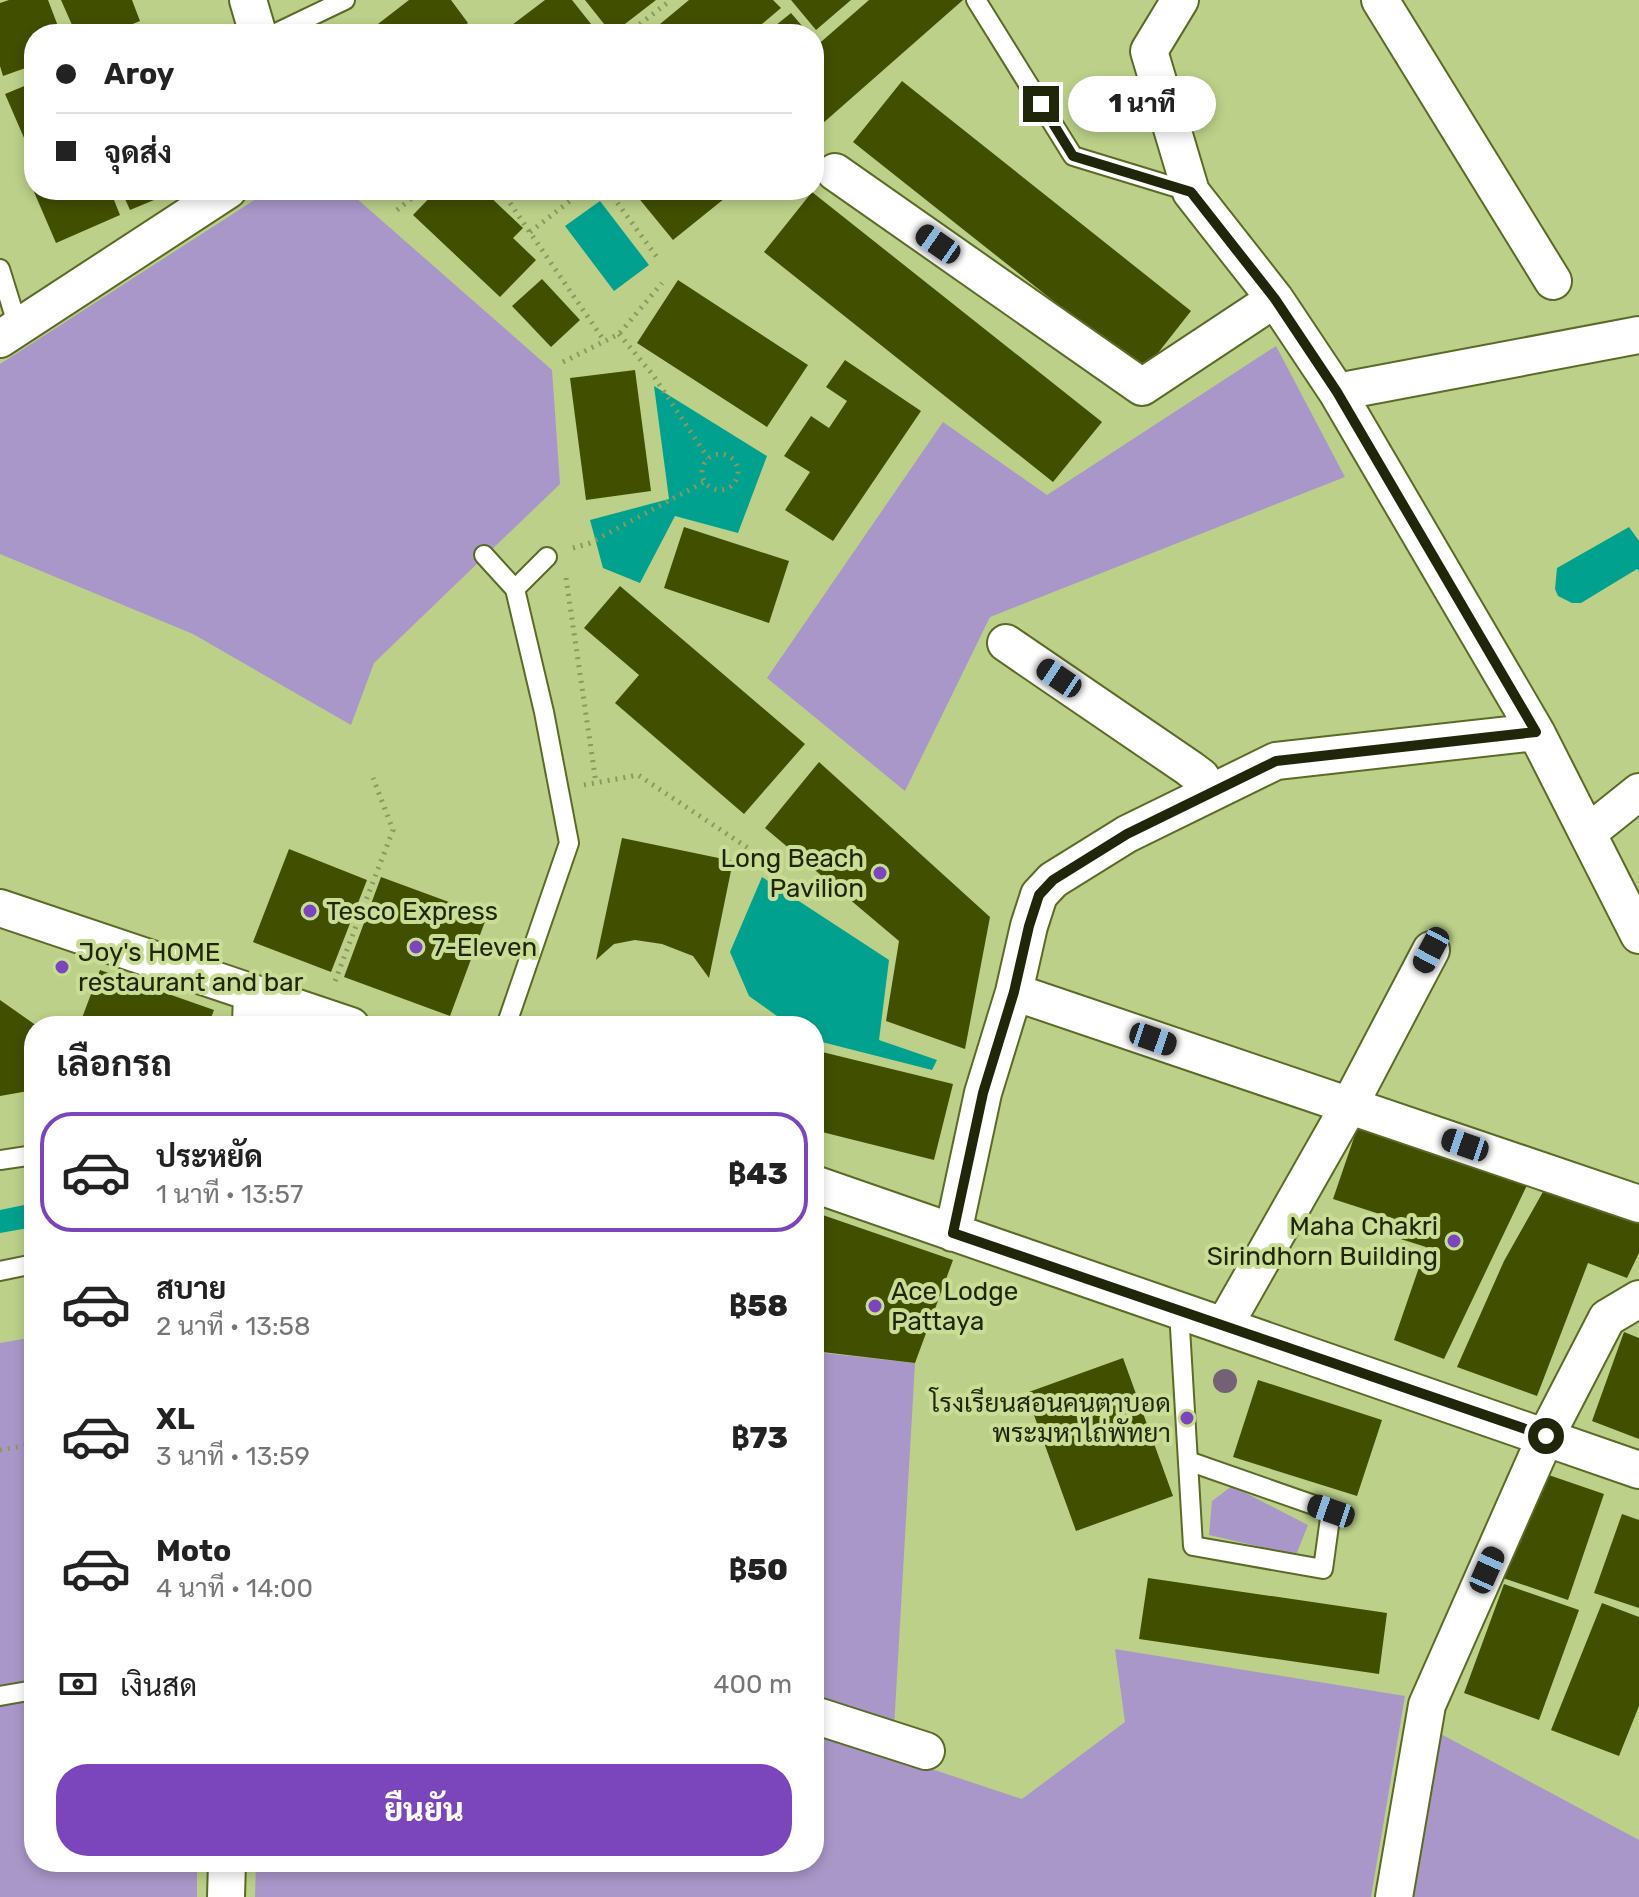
<!DOCTYPE html>
<html lang="th">
<head>
<meta charset="utf-8">
<style>
  body { margin:0; font-family:Rubik,Sarabun,sans-serif; background:#f6f6f6; color:#222; height:100vh; display:flex; flex-direction:column; font-size:30px; white-space:nowrap }
  * { box-sizing:border-box; margin:0 }
  p { font-size:26px; color:#767676 }
  .icon { flex:none; width:44px; height:44px; fill:none; stroke:currentColor; stroke-width:2; stroke-linecap:round; stroke-linejoin:round }
  .map { position:relative; flex:1; overflow:hidden }
  .details { position:absolute; left:24px; top:1016px; width:800px; height:856px; display:flex; flex-direction:column; background:#fff; border-radius:32px; box-shadow:0 4px 12px #0003 }
  .details>* { flex:none }
  .banner { position:absolute; left:24px; top:24px; width:800px; height:176px; border-radius:32px; box-shadow:0 4px 12px #0003; display:grid; align-content:center; height:176px; padding:0 32px; background:#fff }
  .end { position:absolute; width:36px; height:36px; margin:-18px; border:10px solid #1f2609; background:#fff; box-shadow:0 0 0 4px #fff }
  .from { border-radius:50% }
  .bubble { position:absolute; height:56px; border-radius:28px; background:#fff; box-shadow:0 4px 12px #0003; font-size:26px; font-weight:800; line-height:56px; text-align:center }
  .car { position:absolute; width:24px; height:48px; margin:-24px -12px; border-radius:10px; box-shadow:0 0 6px 2px #0007; background:linear-gradient(#222 24%,#8ab4d8 0 40%,#222 0 76%,#8ab4d8 0 86%,#222 0) }
  .banner b { display:flex; align-items:center; gap:28px; height:76px; font-size:30px }
  .banner b+b { border-top:2px solid #e0e0e0 }
  .banner i { width:20px; height:20px; background:#222 }
  ul { padding:0; list-style:none }
  li { display:flex; align-items:center; gap:24px; height:120px; margin:0 16px 12px; padding:0 16px; border:4px solid transparent; border-radius:32px }
  li div { flex:1 }
  li b { display:block; font-size:30px }
  li em { font-style:normal; font-weight:800 }
  li.on { border-color:#7b45bc }
  li>.icon { width:72px; height:72px; stroke-width:1.5 }
  h2 { padding:0 32px; font-size:36px; line-height:96px }
  .pay { display:flex; align-items:center; gap:20px; height:88px; padding:0 32px; font-size:30px }
  .pay p { margin-inline-start:auto }
  .primary-button { display:flex; gap:16px; margin-top:auto; padding:16px 32px }
  .primary-button a { flex:1; height:92px; border-radius:32px; background:#7b45bc; color:#fff; font-size:32px; font-weight:800; line-height:92px; text-align:center }
  .map>svg:first-child { display:block }
  .green { fill:#a997c9 }
  .water { fill:#00a18f }
  .building { fill:#414f00 }
  .lines { fill:none; stroke-linecap:round; stroke-linejoin:round }
  .lane-casing { stroke:#5b6b25; stroke-width:22 }
  .street-casing { stroke:#5b6b25; stroke-width:40 }
  .path { stroke:#89995f; stroke-width:5; stroke-dasharray:2 6; stroke-linecap:butt }
  .lane { stroke:#fff; stroke-width:18 }
  .street { stroke:#fff; stroke-width:36 }
  .tree { fill:#746176 }
  .route { stroke:#1f2609; stroke-width:10 }
  .poi-dot { fill:#7b45bc; stroke:#c9dd95; stroke-width:3 }
  .labels { text-anchor:middle; dominant-baseline:central; stroke-width:8; stroke-linejoin:round; paint-order:stroke }
  .poi-label { font-size:26px; fill:#1f2609; stroke:#c9dd95; text-anchor:start }
</style>
</head>
<body>
<div class="map">
<svg width="1639" height="1897" viewBox="0 0 1639 1897">
  <rect width="100%" height="100%" fill="#bcd089"/>
  <path class="green" d="M270,190H347L552,370L560,484L374,663L351,725L193,634L0,554V364Z
    M1276,346L1345,477L990,617L905,791L767,678L943,422L1047,495Z
    M34,1337V1862H197V1897H0V1343Z
    M814,1352L915,1363L894,1728L814,1703Z
    M1232,1486L1308,1525L1296,1555L1209,1535L1212,1501Z
    M1115,1649L1405,1696L1371,1897H255L256,1862H814V1730L1022,1799L1125,1722Z
    M1439,1733L1639,1840V1897H1412Z"/>
  <path class="water" d="M600,201L649,265L614,291L565,226Z
    M654,386L767,456L738,533L675,516L640,583L603,568L590,520L669,499Z
    M1629,527L1639,541V571L1637,569L1581,603H1572L1558,596L1555,589L1557,568Z
    M762,877L889,960L879,1040L937,1060L932,1070L814,1040V1026H791L749,996L730,952Z
    M34,1203V1227L0,1233V1210Z"/>
  <path class="building" d="M9,0H48L61,34H34V65L3,76L0,66V3Z
    M61,0H132L140,21L108,34H76Z
    M409,0H451L468,23L453,34H365Z
    M545,0H572L599,34H500Z
    M585,0H656L612,34Z
    M689,0H773L781,8L750,34H648Z
    M791,0H851L816,30Z
    M869,0H963L814,131V48Z
    M791,13L809,34H765Z
    M902,81L1191,311L1143,372L853,142Z
    M34,82V161L5,94Z
    M34,176V190H110L120,215L56,243L28,178Z
    M121,190H178L130,210Z
    M437,190H483L523,228L513,238L536,260L500,297L413,215Z
    M632,190H735L673,240Z
    M812,192L1102,422L1053,482L764,252Z
    M542,279L580,320L551,347L512,306Z
    M678,280L808,365L767,427L637,343Z
    M845,360L921,411L833,541L785,510L810,472L784,456L811,416L829,428L847,401L826,387Z
    M635,370L651,491L586,500L570,378Z
    M684,527L789,561L769,623L664,588Z
    M620,586L805,744L744,814L615,703L639,675L584,628Z
    M819,762L990,917L965,1049L886,1021L899,941L765,828Z
    M622,838L733,861L709,978L693,956L662,944L635,940L614,944L596,960Z
    M289,849L367,880L331,972L253,942Z
    M381,877L487,916L450,1016L344,977Z
    M100,970L214,1010L208,1026H79Z
    M0,1000L37,1026H34V1090L0,1096Z
    M814,1050L953,1084L934,1160L814,1130Z
    M1360,1120L1529,1181L1444,1359L1394,1340L1426,1247L1388,1235L1395,1219L1333,1199Z
    M1548,1183L1639,1214V1253L1627,1278L1588,1263L1537,1396L1457,1367L1504,1261Z
    M814,1212L953,1260L915,1363L814,1351Z
    M1624,1332L1639,1338V1439L1592,1421Z
    M1123,1358L1173,1496L1076,1531L1026,1393Z
    M1258,1380L1382,1420L1357,1496L1233,1457Z
    M1537,1471L1604,1494L1568,1600L1500,1577Z
    M1622,1514L1639,1520V1608L1594,1593Z
    M1148,1578L1387,1613L1379,1674L1139,1639Z
    M1504,1584L1579,1610L1539,1720L1464,1693Z
    M1602,1603L1639,1617V1706L1619,1756L1551,1730Z"/>
  <g class="lines">
    <g class="lane-casing">
      <path id="lane" d="M976,0L1073,156L1191,192
        M274,34L345,0
        M0,269L18,327
        M484,555L515,589
        M506,1026L569,843L544,712L515,589L547,557
        M0,1160L34,1155
        M0,1271L34,1264
        M1179,1311L1193,1546L1323,1569L1331,1511L1188,1461
        M0,1696L34,1690"/>
    </g>
    <g class="street-casing">
      <path id="street" d="M248,0L258,34
        M1180,0L1149,51L1191,192L1275,299L1337,392L1536,732L1639,935
        M1380,0L1553,281
        M835,172L1142,387L1275,299
        M0,339L228,190
        M1337,392L1639,335
        M1006,643L1189,768L1201,777L1209,792
        M1589,832L1639,792
        M0,908L351,1026
        M1014,992L1639,1204
        M251,1026L252,993
        M814,1184L1639,1470
        M953,1233L983,1093L1014,992L1029,926L1039,895L1053,880L1127,834L1276,761L1536,732
        M1224,1326L1349,1106L1431,950
        M814,1715L926,1751
        M226,1897L227,1862
        M1394,1897L1427,1705L1546,1436L1607,1318L1639,1299"/>
    </g>
    <path class="path" d="M627,34L671,0
      M501,190L605,342
      M608,190L659,260
      M397,210L422,190
      M530,232L584,190
      M619,334L653,375L708,458
      M563,362L619,334L662,283
      M702 472a18 18 0 1 1 36 0a18 18 0 1 1-36 0Z
      M573,548L590,543L704,482
      M566,578L596,783
      M584,785L638,775L748,848
      M335,981L393,830L373,778
      M0,1450L34,1444"/>
    <use href="#lane" class="lane"/>
    <use href="#street" class="street"/>
  </g>
  <circle class="tree" cx="1225" cy="1381" r="12"/>
  <g class="lines">
    <path class="route" d="M1041,104L1073,156L1191,192L1275,299L1337,392L1536,732L1276,761L1127,834L1053,880L1039,895L1029,926L1014,992L983,1093L953,1233L1546,1436"/>
  </g>
  <g class="poi-dot">
    <circle cx="880" cy="873" r="8"/>
    <circle cx="310" cy="911" r="8"/>
    <circle cx="416" cy="947" r="8"/>
    <circle cx="62" cy="967" r="8"/>
    <circle cx="1454" cy="1241" r="8"/>
    <circle cx="875" cy="1306" r="8"/>
    <circle cx="1187" cy="1418" r="8"/>
  </g>
  <g class="labels">
    <g class="poi-label">
      <text x="864" y="858" text-anchor="end">Long Beach<tspan x="864" dy="30">Pavilion</tspan></text>
      <text x="326" y="911">Tesco Express</text>
      <text x="432" y="947">7-Eleven</text>
      <text x="78" y="952">Joy's HOME<tspan x="78" dy="30">restaurant and bar</tspan></text>
      <text x="1438" y="1226" text-anchor="end">Maha Chakri<tspan x="1438" dy="30">Sirindhorn Building</tspan></text>
      <text x="891" y="1291">Ace Lodge<tspan x="891" dy="30">Pattaya</tspan></text>
      <text x="1171" y="1403" text-anchor="end">โรงเรียนสอนคนตาบอด<tspan x="1171" dy="30">พระมหาไถ่พัทยา</tspan></text>
    </g>
  </g>
</svg>
<i class="end from" style="left:1546px;top:1436px"></i>
<i class="end" style="left:1041px;top:104px"></i>
<div class="bubble" style="left:1068px;top:76px;width:148px">1 นาที</div>
<i class="car" style="left:938px;top:244px;rotate:305deg"></i>
<i class="car" style="left:1059px;top:678px;rotate:304deg"></i>
<i class="car" style="left:1431px;top:950px;rotate:208deg"></i>
<i class="car" style="left:1153px;top:1039px;rotate:109deg"></i>
<i class="car" style="left:1465px;top:1145px;rotate:289deg"></i>
<i class="car" style="left:1331px;top:1511px;rotate:289deg"></i>
<i class="car" style="left:1487px;top:1570px;rotate:24deg"></i>
<div class="banner">
<b><i class="from"></i>Aroy</b>
<b><i></i>จุดส่ง</b>
</div>
<section class="details">
<h2>เลือกรถ</h2>
<ul>
<li class="on"><svg class="icon" aria-label="car" viewBox="0 0 24 24"><path d="M5 17H2v-5l4-1 3-4h7l3 4 3 1v5h-3M9 17h6M6 11h13"/><circle cx="7" cy="17" r="2"/><circle cx="17" cy="17" r="2"/></svg><div><b>ประหยัด</b><p>1 นาที · 13:57</p></div><em>฿43</em></li>
<li><svg class="icon" aria-label="car" viewBox="0 0 24 24"><path d="M5 17H2v-5l4-1 3-4h7l3 4 3 1v5h-3M9 17h6M6 11h13"/><circle cx="7" cy="17" r="2"/><circle cx="17" cy="17" r="2"/></svg><div><b>สบาย</b><p>2 นาที · 13:58</p></div><em>฿58</em></li>
<li><svg class="icon" aria-label="car" viewBox="0 0 24 24"><path d="M5 17H2v-5l4-1 3-4h7l3 4 3 1v5h-3M9 17h6M6 11h13"/><circle cx="7" cy="17" r="2"/><circle cx="17" cy="17" r="2"/></svg><div><b>XL</b><p>3 นาที · 13:59</p></div><em>฿73</em></li>
<li><svg class="icon" aria-label="car" viewBox="0 0 24 24"><path d="M5 17H2v-5l4-1 3-4h7l3 4 3 1v5h-3M9 17h6M6 11h13"/><circle cx="7" cy="17" r="2"/><circle cx="17" cy="17" r="2"/></svg><div><b>Moto</b><p>4 นาที · 14:00</p></div><em>฿50</em></li>
</ul>
<div class="pay"><svg class="icon" aria-label="cash" viewBox="0 0 24 24"><path d="M3 7h18v10H3z"/><circle cx="12" cy="12" r="2"/></svg>เงินสด<p>400 m</p></div>
<div class="primary-button"><a>ยืนยัน</a></div>
</section>
</div>
</body>
</html>
